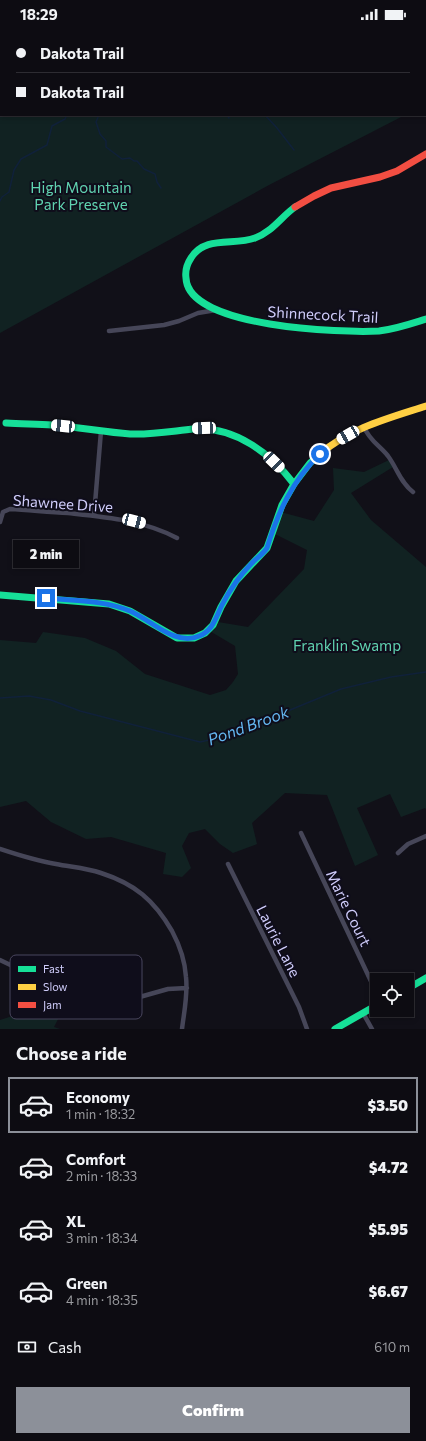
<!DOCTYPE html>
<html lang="en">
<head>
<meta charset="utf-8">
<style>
  body { margin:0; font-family:Commissioner,sans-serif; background:#1b1a20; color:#f1f3f6; height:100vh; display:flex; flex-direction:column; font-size:15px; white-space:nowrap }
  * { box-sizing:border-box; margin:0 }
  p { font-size:13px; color:#9a9b9f }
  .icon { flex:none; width:22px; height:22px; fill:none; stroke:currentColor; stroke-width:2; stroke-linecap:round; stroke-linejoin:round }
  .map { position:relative; height:1001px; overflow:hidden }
  .panel { display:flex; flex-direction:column; background:#0d0c12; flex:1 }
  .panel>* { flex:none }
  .guide { position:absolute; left:0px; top:0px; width:426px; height:88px; box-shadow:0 2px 6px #0003,0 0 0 1px #2d2c32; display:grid; align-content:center; height:88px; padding:0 16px; background:#0d0c12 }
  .buttons { position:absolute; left:370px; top:945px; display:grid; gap:8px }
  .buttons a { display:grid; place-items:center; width:44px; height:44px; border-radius:0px; background:#0d0c12; box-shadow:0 2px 6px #0003,0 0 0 1px #2d2c32; font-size:20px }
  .end { position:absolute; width:18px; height:18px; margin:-9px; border:5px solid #1a73e8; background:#fff; box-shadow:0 0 0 2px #fff }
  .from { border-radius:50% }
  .bubble { position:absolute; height:28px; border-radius:0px; background:#0d0c12; box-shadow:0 2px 6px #0003,0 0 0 1px #2d2c32; font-size:13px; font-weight:800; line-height:28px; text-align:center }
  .car { position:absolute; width:12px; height:24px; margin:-12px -6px; border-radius:5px; box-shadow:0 0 3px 1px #0007; background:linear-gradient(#fff 24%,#345 0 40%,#fff 0 76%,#345 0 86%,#fff 0) }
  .guide b { display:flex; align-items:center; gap:14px; height:38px; font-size:15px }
  .guide b+b { border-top:1px solid #2d2c32 }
  .guide i { width:10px; height:10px; background:#f1f3f6 }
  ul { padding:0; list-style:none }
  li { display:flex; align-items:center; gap:12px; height:56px; margin:0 8px 6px; padding:0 8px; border:2px solid transparent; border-radius:0px }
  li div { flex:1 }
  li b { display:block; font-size:15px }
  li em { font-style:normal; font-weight:800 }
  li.on { border-color:#8c9099 }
  li>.icon { width:36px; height:36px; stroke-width:1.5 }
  h2 { padding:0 16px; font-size:18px; line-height:48px }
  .pay { display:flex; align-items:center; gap:10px; height:44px; padding:0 16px; font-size:15px }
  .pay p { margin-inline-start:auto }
  .primary-button { display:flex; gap:8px; margin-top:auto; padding:8px 16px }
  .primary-button a { flex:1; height:46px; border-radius:0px; background:#8c9099; color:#fff; font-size:16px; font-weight:800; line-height:46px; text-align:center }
  .status { display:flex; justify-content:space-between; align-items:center; height:28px; padding:0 20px; background:#0d0c12; direction:ltr }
  .status svg { height:11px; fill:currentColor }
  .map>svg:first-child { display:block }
  .green { fill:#122 }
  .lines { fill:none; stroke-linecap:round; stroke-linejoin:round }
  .stream { stroke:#10213a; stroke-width:1.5 }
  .street { stroke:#464658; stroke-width:4.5 }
  .fast { stroke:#16e098; stroke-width:7 }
  .slow { stroke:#ffcf43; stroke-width:7 }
  .jam { stroke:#f24e42; stroke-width:7 }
  .route { stroke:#1a73e8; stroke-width:5 }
  .labels { text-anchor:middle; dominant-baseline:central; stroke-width:4; stroke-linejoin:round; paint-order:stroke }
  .park-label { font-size:15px; fill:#60d2b0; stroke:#0f0d1b }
  .street-label { font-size:15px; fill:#cfccfa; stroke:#0f0d1b }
  .water-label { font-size:16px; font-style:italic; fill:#64b7f1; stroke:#0f0d1b }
  .key { fill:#0f0d1b; stroke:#49465e; stroke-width:1 }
  .key-label { font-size:11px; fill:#cfccfa }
</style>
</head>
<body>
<div class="status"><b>18:29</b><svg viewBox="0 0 49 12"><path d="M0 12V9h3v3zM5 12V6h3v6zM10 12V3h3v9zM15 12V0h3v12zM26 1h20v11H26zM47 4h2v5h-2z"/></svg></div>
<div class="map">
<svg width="426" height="1001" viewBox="0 0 426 1001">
  <rect width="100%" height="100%" fill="#111018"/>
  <path class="green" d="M0,0L397,1H1V87H405L269,157L0,305Z
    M389,432L393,439L351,465L371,492L426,539V781L425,780L401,789L390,766L357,780L378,827L355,838L327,767L285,765L252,795L257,816L233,825L220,816L205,801L189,805L182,818L191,840L182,849L163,846L166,825L111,809L86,811L51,794L26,773L0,779V612L36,615L43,604L85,610L116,623L145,646L210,667L226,662L233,654L238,646L235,618L208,602L212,593L248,599L304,541L307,522L271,504L277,483L314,493L334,462L333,440L364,444Z
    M38,949L71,966L54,999L60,1001H0V992L22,985Z"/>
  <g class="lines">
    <path class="stream" d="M92,0L94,1
      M159,0L161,1
      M48,1V0
      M99,87L96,94L100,106L106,113V119L122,131L130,130L134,133H137L144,141L155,146L157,154L161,160
      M227,87L229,90
      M265,87L277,100L294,122
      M0,173L2,169L9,164L14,142L21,131L47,117L52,98L65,91L67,87
      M0,670L29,668L51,672L80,683L200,714L227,708L341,661L391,649L426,644"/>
    <path class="street" d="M109,303L164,297L179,293L198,285L216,282
      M364,399C369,412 380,418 388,428C397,440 400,454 413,464
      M94,488L101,403
      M0,494L3,484L10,481C29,482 48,484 68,485C106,489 143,492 177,510
      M301,805L377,966
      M0,821C18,827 37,833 56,836C71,839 86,840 101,845C135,856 154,872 172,903C180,918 185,933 186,949C188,967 184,984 182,1001
      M398,825L408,816L426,808
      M228,836L299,979L307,1001
      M0,932L71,966L91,970L129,972L168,961L187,960
      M363,985L372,1001"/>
    <path class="fast" d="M295,179C281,189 272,204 255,210C234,218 205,207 191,230C187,236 185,243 186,250C188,300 343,305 379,303C396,301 410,296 426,291
      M6,395C21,396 37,396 52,397C78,399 104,404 130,406C152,407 173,403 194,401C235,398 271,426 294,456
      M0,567L109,576L130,583L177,610H194L205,605L213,597L221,579L236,553L267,520L282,477L294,456L310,435L320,426
      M407,961L426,950
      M335,1001L377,977"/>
    <path class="slow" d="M320,426C350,400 389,390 426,378"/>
    <path class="jam" d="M295,179L314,168L331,160L380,149L397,143L426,126"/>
  </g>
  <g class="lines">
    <path class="route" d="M46,570C74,573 104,572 130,583C151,592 176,619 199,608C213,603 216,589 222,577C226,569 231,561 236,554C241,547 246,541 252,535C257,530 263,526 267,520C278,484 292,453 320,426"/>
  </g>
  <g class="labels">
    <g class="park-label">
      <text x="81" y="159">High Mountain<tspan x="81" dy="17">Park Preserve</tspan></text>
      <text x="347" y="617">Franklin Swamp</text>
    </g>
    <g class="street-label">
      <text transform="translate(323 286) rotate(3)">Shinnecock Trail</text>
      <text transform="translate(63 475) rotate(4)">Shawnee Drive</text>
      <text transform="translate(349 880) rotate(64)">Marie Court</text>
      <text transform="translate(279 913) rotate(63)">Laurie Lane</text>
    </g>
    <g class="water-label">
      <text transform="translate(248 697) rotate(-20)">Pond Brook</text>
    </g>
  </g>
  <rect x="10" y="927" width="132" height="64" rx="6" class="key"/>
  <rect x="18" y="938" width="18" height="6" fill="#16e098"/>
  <rect x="18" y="956" width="18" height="6" fill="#ffcf43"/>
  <rect x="18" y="974" width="18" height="6" fill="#f24e42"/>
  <g class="key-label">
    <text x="43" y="945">Fast</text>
    <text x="43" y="963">Slow</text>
    <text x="43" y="981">Jam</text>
  </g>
</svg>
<div class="buttons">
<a><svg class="icon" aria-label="locate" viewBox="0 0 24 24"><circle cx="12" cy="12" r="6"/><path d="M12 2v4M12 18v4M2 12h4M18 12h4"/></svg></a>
</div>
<i class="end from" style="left:320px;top:426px"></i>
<i class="end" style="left:46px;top:570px"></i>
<div class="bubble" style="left:13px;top:512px;width:66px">2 min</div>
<i class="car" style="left:63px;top:398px;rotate:276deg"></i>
<i class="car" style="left:204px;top:400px;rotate:268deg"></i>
<i class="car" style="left:348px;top:407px;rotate:240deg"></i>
<i class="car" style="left:274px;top:434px;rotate:134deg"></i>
<i class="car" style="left:134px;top:493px;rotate:105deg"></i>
<div class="guide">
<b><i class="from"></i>Dakota Trail</b>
<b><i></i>Dakota Trail</b>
</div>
</div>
<section class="panel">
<h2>Choose a ride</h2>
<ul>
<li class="on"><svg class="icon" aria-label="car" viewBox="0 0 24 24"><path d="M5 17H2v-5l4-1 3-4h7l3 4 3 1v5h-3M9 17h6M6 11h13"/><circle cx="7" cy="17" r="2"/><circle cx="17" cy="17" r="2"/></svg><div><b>Economy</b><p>1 min · 18:32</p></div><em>$3.50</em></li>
<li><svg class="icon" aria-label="car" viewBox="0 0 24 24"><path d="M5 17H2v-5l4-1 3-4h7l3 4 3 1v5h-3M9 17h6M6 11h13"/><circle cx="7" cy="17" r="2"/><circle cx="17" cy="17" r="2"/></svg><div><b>Comfort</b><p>2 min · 18:33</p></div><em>$4.72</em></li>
<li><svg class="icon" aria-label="car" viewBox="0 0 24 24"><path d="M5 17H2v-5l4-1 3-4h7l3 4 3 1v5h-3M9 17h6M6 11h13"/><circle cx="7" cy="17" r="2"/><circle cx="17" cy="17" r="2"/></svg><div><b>XL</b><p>3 min · 18:34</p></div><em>$5.95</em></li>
<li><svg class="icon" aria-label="car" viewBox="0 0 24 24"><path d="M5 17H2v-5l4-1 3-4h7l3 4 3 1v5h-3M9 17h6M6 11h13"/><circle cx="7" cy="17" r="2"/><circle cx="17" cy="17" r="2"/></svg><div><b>Green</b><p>4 min · 18:35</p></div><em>$6.67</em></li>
</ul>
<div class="pay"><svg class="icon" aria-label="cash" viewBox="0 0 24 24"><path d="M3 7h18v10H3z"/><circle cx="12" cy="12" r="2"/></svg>Cash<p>610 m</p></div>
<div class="primary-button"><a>Confirm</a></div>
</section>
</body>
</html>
